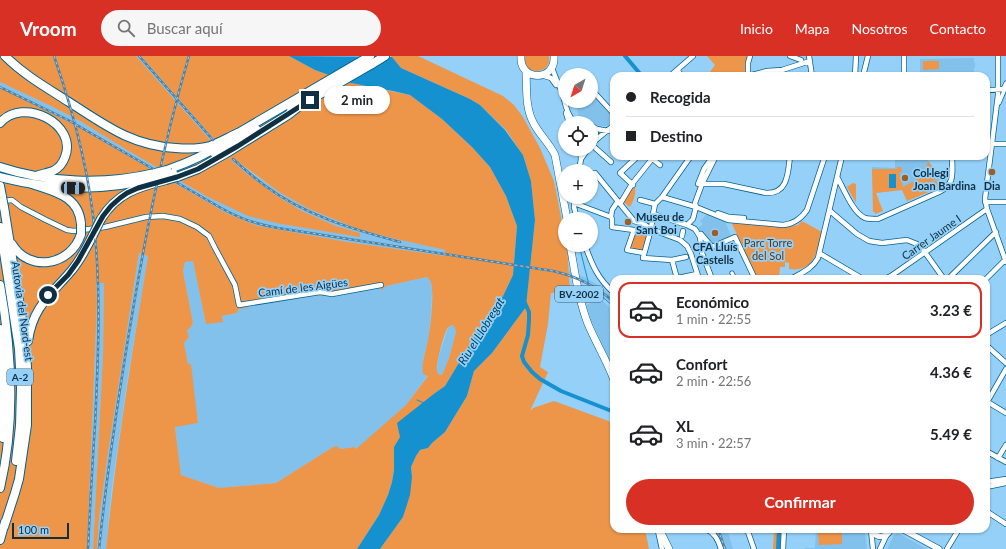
<!DOCTYPE html>
<html lang="es">
<head>
<meta charset="utf-8">
<style>
  body { margin:0; font-family:Lato,sans-serif; background:#f6f6f6; color:#202124; height:100vh; display:flex; flex-direction:column; font-size:15px; white-space:nowrap }
  * { box-sizing:border-box; margin:0 }
  p { font-size:13px; color:#757577 }
  .icon { flex:none; width:22px; height:22px; fill:none; stroke:currentColor; stroke-width:2; stroke-linecap:round; stroke-linejoin:round }
  .map { position:relative; flex:1; overflow:hidden }
  .drawer { position:absolute; left:610px; top:219px; width:380px; height:258px; display:flex; flex-direction:column; background:#fff; border-radius:12px; box-shadow:0 1px 3px #0004 }
  .drawer>* { flex:none }
  .banner { position:absolute; left:610px; top:16px; width:380px; height:88px; border-radius:12px; box-shadow:0 1px 3px #0004; display:grid; align-content:center; height:88px; padding:0 16px; background:#fff }
  .needle { width:26px; rotate:219deg }
  .tools { position:absolute; left:558px; top:12px; display:grid; gap:8px }
  .tools a { display:grid; place-items:center; width:40px; height:40px; border-radius:50%; background:#fff; box-shadow:0 1px 3px #0004; font-size:20px }
  .scale { position:absolute; left:12px; bottom:10px; width:57px; box-sizing:border-box; padding-left:4px; border:2px solid #0f3043; border-top:0; font-size:11px; line-height:14px; white-space:nowrap; color:#0f3043; -webkit-text-stroke:3px #94d0f8; paint-order:stroke }
  .end { position:absolute; width:18px; height:18px; margin:-9px; border:5px solid #0f3043; background:#fff; box-shadow:0 0 0 2px #fff }
  .from { border-radius:50% }
  .bubble { position:absolute; height:28px; border-radius:14px; background:#fff; box-shadow:0 1px 3px #0004; font-size:13px; font-weight:700; line-height:28px; text-align:center }
  .car { position:absolute; width:12px; height:24px; margin:-12px -6px; border-radius:5px; box-shadow:0 0 3px 1px #0007; background:linear-gradient(#222 24%,#8ab4d8 0 40%,#222 0 76%,#8ab4d8 0 86%,#222 0) }
  .banner b { display:flex; align-items:center; gap:14px; height:38px; font-size:15px }
  .banner b+b { border-top:1px solid #e0e0e0 }
  .banner i { width:10px; height:10px; background:#202124 }
  ul { padding:7px 0 0; list-style:none }
  li { display:flex; align-items:center; gap:12px; height:56px; margin:0 8px 6px; padding:0 8px; border:2px solid transparent; border-radius:12px }
  li div { flex:1 }
  li b { display:block; font-size:15px }
  li em { font-style:normal; font-weight:700 }
  li.selected { border-color:#d93025 }
  li>.icon { width:36px; height:36px; stroke-width:1.5 }
  .button { display:flex; gap:8px; margin-top:auto; padding:8px 16px }
  .button a { flex:1; height:46px; border-radius:24px; background:#d93025; color:#fff; font-size:16px; font-weight:700; line-height:46px; text-align:center }
  header { display:flex; align-items:center; gap:24px; box-sizing:border-box; height:56px; padding:0 20px; background:#d93025; color:#fff }
  header strong { font-size:19px }
  nav { display:flex; gap:22px; margin-inline-start:auto; font-size:14px }
  .search { width:280px; height:36px; background:#f6f6f6; display:flex; align-items:center; gap:10px; box-sizing:border-box; padding:0 14px; border-radius:22px; color:#757577; font-size:15px }
  .map>svg:first-child { display:block }
  .built { fill:#81c1eb }
  .green { fill:#ed964a; fill-rule:evenodd }
  .water { fill:#1591cf }
  .lines { fill:none; stroke-linecap:round; stroke-linejoin:round }
  .stream { stroke:#1591cf; stroke-width:1 }
  .canal { stroke:#1591cf; stroke-width:4 }
  .pedestrian-casing { stroke:#04628f; stroke-width:5 }
  .minor-casing { stroke:#04628f; stroke-width:6 }
  .tertiary-casing { stroke:#04628f; stroke-width:7 }
  .primary-casing { stroke:#04628f; stroke-width:8 }
  .trunk-casing { stroke:#04628f; stroke-width:10 }
  .motorway-casing { stroke:#04628f; stroke-width:10 }
  .pedestrian { stroke:#fff; stroke-width:3.5 }
  .minor { stroke:#fff; stroke-width:4.5 }
  .tertiary { stroke:#fff; stroke-width:5.5 }
  .primary { stroke:#fff; stroke-width:7 }
  .trunk { stroke:#fff; stroke-width:8 }
  .motorway { stroke:#fff; stroke-width:8 }
  .rail-casing { stroke:#52819f; stroke-width:2.5 }
  .rail { stroke:#94d0f8; stroke-width:1; stroke-dasharray:3; stroke-linecap:butt }
  .trunk-bridge-casing { stroke:#04628f; stroke-width:10; stroke-linecap:butt }
  .motorway-bridge-casing { stroke:#04628f; stroke-width:10; stroke-linecap:butt }
  .trunk-bridge { stroke:#fff; stroke-width:8 }
  .motorway-bridge { stroke:#fff; stroke-width:8 }
  .route { stroke:#0f3043; stroke-width:5 }
  .poi-dot { fill:#9d5e25; stroke:#94d0f8; stroke-width:1.5 }
  .labels { text-anchor:middle; dominant-baseline:central; stroke-width:3.5; stroke-linejoin:round; paint-order:stroke }
  .shield { fill:#94d0f8; stroke:#376079; stroke-width:1 }
  .shield-label { font-size:10px; font-weight:bold; fill:#0f3043 }
  .poi-label { font-size:11px; font-weight:bold; fill:#0f3043; stroke:#94d0f8; text-anchor:start }
  .street-label { font-size:11px; fill:#0f3043; stroke:#94d0f8 }
  .park-label { font-size:11px; fill:#61360e; stroke:#94d0f8 }
  .water-label { font-size:12px; font-style:italic; fill:#004060; stroke:#94d0f8 }
</style>
</head>
<body>
<header>
<strong>Vroom</strong>
<div class="search"><svg class="icon" aria-label="search" viewBox="0 0 24 24"><circle cx="10" cy="10" r="6"/><path d="M15 15l6 6"/></svg>Buscar aquí</div>
<nav><a>Inicio</a><a>Mapa</a><a>Nosotros</a><a>Contacto</a></nav>
</header>
<div class="map">
<svg width="1006" height="493" viewBox="0 0 1006 493">
  <rect width="100%" height="100%" fill="#94d0f8"/>
  <path class="built" d="M136,0H141L214,83L211,85Z
    M974,2V6L975,7V12H974V20H920V3Z
    M0,26L53,51L80,65L127,94L206,140L281,168L360,180V177L336,170L302,155L277,140L247,118L230,104L233,102L252,117L279,136L309,153L358,173L396,183L445,194V200L348,186L258,170L226,157L75,69L0,32Z
    M591,36L614,60V65L607,70H601L579,64L577,51L578,45H591Z
    M895,100H925L941,123L944,121L948,126L941,131L936,124L930,129L907,145L902,134L873,137L872,111L895,112Z
    M708,157L724,163L731,180L712,190L697,173L703,168L700,165Z
    M139,197L148,200L128,320L111,438L106,493H97L99,463L108,397Z
    M193,204L206,268L222,260L237,257V253L246,248L309,239L332,240L378,231L382,233L386,230L427,221L428,222L430,223L432,233L431,257L428,286L423,303L428,319L406,349L356,394L354,391L340,393L333,391L276,427L219,432L181,419L175,370L198,367L190,308L188,309L184,287L189,281L187,275L191,271L193,267L183,215L185,206Z
    M554,212L571,216L584,221L598,229L614,241V249L590,229L575,222L560,218Z
    M96,227H104L103,298L93,493H87L95,297L97,246Z
    M601,243L614,256V313L592,266L586,249Z
    M452,269L454,270L456,276L449,302L442,319H440L437,316V314L439,300L448,272Z
    M715,473H727L733,493H723Z
    M816,473H863L865,477L867,493H805V492H815Z
    M898,478H899L927,493H887L894,479Z"/>
  <path class="green" d="M0,0H136L211,85L214,83L141,0H289L315,14L351,27L410,39L442,63L472,91L490,111L506,140L517,170L513,219L503,240L490,262L475,280L445,330L435,337L400,381L394,392V414L392,426L388,439L379,459L357,493H106C116,395 132,297 148,200L139,197L108,397L99,463L97,493H93L103,298L104,227H96L97,246L95,297L87,493H0V32L75,69L226,157L258,170L348,186L445,200V194L396,183L358,173L309,153L279,136L233,102L231,104L247,118L277,140L302,155L336,170L360,177V181L281,168L248,160L206,140L127,94L80,65L53,51L0,26ZM193,205L206,268L223,266L222,260L237,257L238,253L247,252L246,248L309,239L332,240L378,231L380,232L382,234L386,230L427,221C427,222 429,222 429,223C436,229 430,274 428,284C426,296 421,306 423,318L428,320L406,349L356,393L354,391L340,393L337,390L333,391L276,427L219,432L181,419L175,371L198,367L191,308H188L184,287L189,281L187,275L191,271L193,267L183,215L185,206ZM452,269L454,270L456,276L449,302L442,319H440L437,316C436,307 443,281 447,273C449,270 449,271 452,269Z
    M391,0H418L503,40L514,49L523,61L540,92L554,125L565,181V189H567V190L570,235L551,237L548,268L540,311L548,316L530,355L533,352L554,345L614,367V473H645L649,493H380L403,461L412,421L411,411L416,400L420,394L428,392L432,387L445,376L467,340L474,315L492,297L526,251L535,164L531,125L523,99L506,74L480,49L470,43L401,12Z
    M525,0H549C552,20 522,20 525,0Z
    M707,0H749L747,18L744,20H707L715,9Z
    M923,5H939V13L923,14Z
    M928,106H929L939,120L930,127L931,128L936,124L941,131L907,145L902,134L876,137L883,155L875,158V156H873L872,113H897V111H901L902,116L899,117L903,131L925,119L924,116Z
    M853,127L856,128V147L847,131Z
    M632,130H635C636,138 634,144 630,151L623,146Z
    M734,165L788,171L798,169L802,165L822,176C819,189 815,211 799,213C796,214 792,213 789,213V207L785,206V211H780L779,223H758L732,168Z
    M635,175L648,178L643,195L628,193Z
    M774,473H782L781,493H773Z
    M842,476V488L819,489L818,477Z"/>
  <path class="water" d="M289,0L392,1L401,12L470,43L480,49L505,74L523,99L531,125L535,164L526,251L492,297L474,315L467,340L445,376L432,387L428,392L420,394L416,400L411,411L412,421L410,439L403,461L380,493H357L379,459L388,439L392,426L394,414V391L400,381L397,367L435,337L445,330L475,280L490,262L503,240L513,219L517,170L506,140L490,111L472,91L442,63L410,39L393,35L351,27L315,14Z
    M889,118H896V132H889Z"/>
  <g class="lines">
    <path class="stream" d="M579,189L589,229L614,251
      M417,344L424,347"/>
    <path class="canal" d="M625,0L642,20
      M525,247L529,256V264L528,279L522,300L524,306L532,316L540,323L561,335L614,356
      M778,493L779,473"/>
    <g class="pedestrian-casing">
      <path id="pedestrian" d="M999,47L1004,35V31L1006,27
        M732,217L735,223"/>
    </g>
    <g class="minor-casing">
      <path id="minor" d="M790,0L801,4
        M809,0L812,20
        M904,0V20
        M998,0V39L985,143L987,153L1006,206
        M552,12C555,20 558,28 562,36C565,46 567,61 576,67
        M677,14L682,20
        M541,19L551,22L556,29
        M670,20L693,0
        M748,20L767,15L782,14L810,5
        M748,20V7L750,0
        M782,20L783,18
        M855,20L856,0
        M863,20L868,0
        M591,33L614,58
        M986,34L1006,33
        M566,57L569,67
        M592,70L597,73L608,75
        M591,71C596,74 597,79 595,85
        M591,88L614,69
        M986,88H1006
        M592,89L611,106
        M649,100L660,109
        M581,103L588,93
        M579,115L581,103L580,93
        M591,117H595L634,165L644,168L651,173L680,184L687,190L691,198L699,223
        M837,121C844,133 853,157 865,162C869,163 874,163 878,163L939,136C956,128 952,116 952,100
        M698,128L704,113L713,100
        M702,128H724L766,137C788,138 788,117 790,100
        M633,129L620,117L638,100
        M574,141V151L577,163
        M662,141L696,151L728,164L783,169C793,168 801,163 807,154L825,100
        M640,144L655,148
        M2,145L12,144L21,151L46,164L67,174L74,175L105,171L146,161L163,160L180,163L197,171L209,180L215,192L235,229L239,249L320,236L332,238L381,229
        M985,146H1006
        M574,147L611,161L612,163V171L641,175L650,178
        M620,148L632,128L652,103
        M830,155L857,178L869,185L882,187L907,184L917,188L924,195L944,223
        M718,157L729,161L744,162
        M653,158L687,169L695,173L700,181L702,197L712,223
        M611,161L612,154L618,145
        M687,169L693,163L696,151L695,147L702,128L716,100
        M634,174L627,194L644,197
        M701,178L712,191L735,181L755,223
        M682,180L683,175
        M585,189C592,209 598,223 614,237
        M819,197L863,223
        M686,201L672,204L643,202L651,173L653,158L655,148L662,141L691,100
        M672,204L676,219L678,223
        M678,222L697,218
        M791,223C801,217 812,213 818,202L842,100
        M885,223L891,220L987,153
        M948,223L996,176
        M986,223L1003,206L1006,205
        M986,279L1006,267
        M986,289L1006,307
        M986,345L1006,357
        M986,348L1006,313
        M986,395L1006,406
        M998,402L1006,389
        M986,426L1006,423
        M986,431L1006,427
        M986,455L1006,468
        M706,473C715,477 718,484 721,493
        M747,473L754,493
        M871,474L873,493
        M658,475L662,493
        M783,493L784,473
        M880,493L887,478
        M947,493L959,473"/>
    </g>
    <g class="tertiary-casing">
      <path id="tertiary" d="M871,473C876,483 886,483 891,473
        M902,473L939,493"/>
    </g>
    <g class="primary-casing">
      <path id="primary" d="M521,0C519,26 556,26 554,0
        M526,16C527,34 525,52 534,68C540,79 549,87 555,99L567,163
        M570,189C575,216 578,242 588,268C596,287 607,305 614,324
        M659,473L669,493"/>
    </g>
    <g class="trunk-casing">
      <path id="trunk" d="M291,55L372,8
        M233,80L370,0
        M215,98L257,74
        M0,111C48,127 105,129 155,117
        M167,114C187,107 206,99 223,87
        M0,121C54,135 106,136 159,121"/>
    </g>
    <g class="motorway-casing">
      <path id="motorway" d="M5,0C24,19 47,32 69,46C105,69 132,90 176,92C187,93 199,93 210,90C219,87 229,81 238,77
        M372,8L385,0
        M0,67C23,40 78,68 65,101C63,107 59,112 53,115C48,117 41,118 36,120
        M177,121L198,113L225,98L288,59L297,52
        M32,128C55,136 79,140 81,168
        M0,130L2,141
        M4,151L23,270L27,311V369L19,423L15,437L4,471
        M101,163C117,137 138,131 166,124
        M0,171L19,293L21,332L20,370L16,405
        M12,188C29,217 71,210 81,178
        M0,229C12,296 16,365 0,432
        M0,273L4,336L3,382
        M28,285C33,250 51,239 72,214C81,203 87,191 93,179
        M0,484L5,466"/>
    </g>
    <use href="#pedestrian" class="pedestrian"/>
    <use href="#minor" class="minor"/>
    <use href="#tertiary" class="tertiary"/>
    <use href="#primary" class="primary"/>
    <use href="#trunk" class="trunk"/>
    <use href="#motorway" class="motorway"/>
    <g class="rail-casing">
      <path id="rail" d="M54,0C74,58 90,118 95,179C101,243 98,306 95,369C92,411 90,452 88,493
        M139,0L213,84
        M0,31L68,64L221,152C241,163 256,168 278,172L553,215C576,220 596,230 614,246
        M233,103C243,112 253,121 264,129C304,159 352,173 400,186
        M718,473L725,493
        M99,493C106,425 116,357 127,289C143,192 161,95 189,0"/>
    </g>
    <use href="#rail" class="rail"/>
    <g class="trunk-bridge-casing">
      <path id="trunk-bridge" d="M155,117L167,114
        M159,121L173,117"/>
    </g>
    <g class="motorway-bridge-casing">
      <path id="motorway-bridge" d="M166,124L177,121
        M2,141L4,151
        M81,178V168
        M93,179L101,163"/>
    </g>
    <use href="#trunk-bridge" class="trunk-bridge"/>
    <use href="#motorway-bridge" class="motorway-bridge"/>
  </g>
  <g class="lines">
    <path class="route" d="M48,239L68,219L78,205L103,160L111,150L120,142L127,137L138,132L177,121L198,113L238,90L310,44"/>
  </g>
  <g class="poi-dot">
    <circle cx="992" cy="116" r="4"/>
    <circle cx="905" cy="122" r="4"/>
    <circle cx="628" cy="166" r="4"/>
    <circle cx="715" cy="177" r="4"/>
  </g>
  <g class="labels">
    <g class="shield">
      <rect x="555" y="230" width="48" height="16" rx="3"/>
      <rect x="7" y="313" width="26" height="16" rx="3"/>
    </g>
    <g class="shield-label">
      <text x="579" y="238">BV-2002</text>
      <text x="20" y="321">A-2</text>
    </g>
    <g class="poi-label">
      <text x="913" y="116">Col·legi<tspan x="913" dy="13">Joan Bardina</tspan></text>
      <text x="992" y="129" text-anchor="middle">Dia</text>
      <text x="636" y="160">Museu de<tspan x="636" dy="13">Sant Boi</tspan></text>
      <text x="715" y="190" text-anchor="middle">CFA Lluís<tspan x="715" dy="13">Castells</tspan></text>
    </g>
    <g class="street-label">
      <text transform="translate(931 181) rotate(-35)">Carrer Jaume I</text>
      <text transform="translate(303 231) rotate(-7)">Camí de les Aigües</text>
      <text transform="translate(23 255) rotate(82)">Autovia del Nord-est</text>
    </g>
    <g class="park-label">
      <text x="768" y="186">Parc Torre<tspan x="768" dy="13">del Sol</tspan></text>
    </g>
    <g class="water-label">
      <text transform="translate(481 275) rotate(-58)">Riu el Llobregat</text>
    </g>
  </g>
</svg>
<div class="tools">
<a><svg class="needle" viewBox="-14 -14 28 28"><path d="M0-13l5 13h-10z" fill="#e53935"/><path d="M0 13l5-13h-10z" fill="#757577"/></svg></a>
<a><svg class="icon" aria-label="locate" viewBox="0 0 24 24"><circle cx="12" cy="12" r="6"/><path d="M12 2v4M12 18v4M2 12h4M18 12h4"/></svg></a>
<a>+</a>
<a>−</a>
</div>
<div class="scale">100 m</div>
<i class="end from" style="left:48px;top:239px"></i>
<i class="end" style="left:310px;top:44px"></i>
<div class="bubble" style="left:324px;top:30px;width:66px">2 min</div>
<i class="car" style="left:73px;top:132px;rotate:92deg"></i>
<div class="banner">
<b><i class="from"></i>Recogida</b>
<b><i></i>Destino</b>
</div>
<section class="drawer">
<ul>
<li class="selected"><svg class="icon" aria-label="car" viewBox="0 0 24 24"><path d="M5 17H2v-5l4-1 3-4h7l3 4 3 1v5h-3M9 17h6M6 11h13"/><circle cx="7" cy="17" r="2"/><circle cx="17" cy="17" r="2"/></svg><div><b>Económico</b><p>1 min · 22:55</p></div><em>3.23 €</em></li>
<li><svg class="icon" aria-label="car" viewBox="0 0 24 24"><path d="M5 17H2v-5l4-1 3-4h7l3 4 3 1v5h-3M9 17h6M6 11h13"/><circle cx="7" cy="17" r="2"/><circle cx="17" cy="17" r="2"/></svg><div><b>Confort</b><p>2 min · 22:56</p></div><em>4.36 €</em></li>
<li><svg class="icon" aria-label="car" viewBox="0 0 24 24"><path d="M5 17H2v-5l4-1 3-4h7l3 4 3 1v5h-3M9 17h6M6 11h13"/><circle cx="7" cy="17" r="2"/><circle cx="17" cy="17" r="2"/></svg><div><b>XL</b><p>3 min · 22:57</p></div><em>5.49 €</em></li>
</ul>
<div class="button"><a>Confirmar</a></div>
</section>
</div>
</body>
</html>
